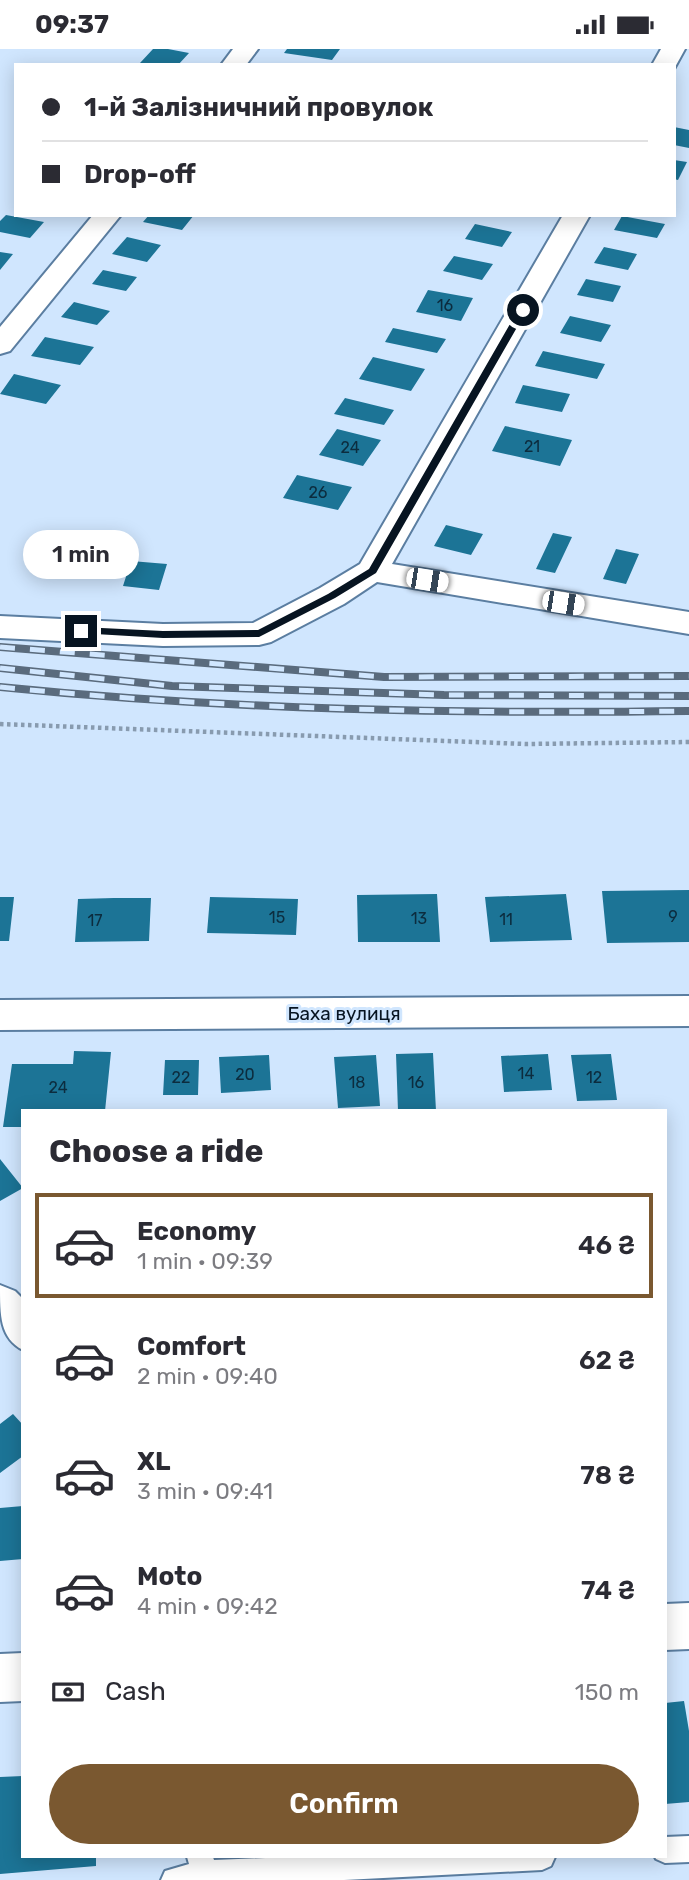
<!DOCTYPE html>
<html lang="en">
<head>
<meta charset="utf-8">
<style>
  body { margin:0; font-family:Rubik,sans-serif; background:#f7f7f7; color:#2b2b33; height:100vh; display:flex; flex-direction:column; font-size:26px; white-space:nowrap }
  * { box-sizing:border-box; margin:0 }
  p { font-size:23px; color:#7c7c81 }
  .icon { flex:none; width:38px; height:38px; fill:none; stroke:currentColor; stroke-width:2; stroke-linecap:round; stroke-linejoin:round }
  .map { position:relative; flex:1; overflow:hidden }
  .panel { position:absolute; left:21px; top:1060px; width:646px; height:749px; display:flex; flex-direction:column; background:#fff; border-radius:0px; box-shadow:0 4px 18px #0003 }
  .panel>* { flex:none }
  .top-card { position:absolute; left:14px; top:14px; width:662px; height:154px; border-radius:0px; box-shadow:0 4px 18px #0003; display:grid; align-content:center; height:154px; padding:0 28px; background:#fff }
  .end { position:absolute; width:32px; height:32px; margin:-16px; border:9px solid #071421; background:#fff; box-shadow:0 0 0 4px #fff }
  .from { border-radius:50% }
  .bubble { position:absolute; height:49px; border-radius:24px; background:#fff; box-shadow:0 4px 18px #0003; font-size:23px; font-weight:600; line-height:49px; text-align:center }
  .car { position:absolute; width:21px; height:42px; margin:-21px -10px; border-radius:9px; box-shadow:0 0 5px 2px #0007; background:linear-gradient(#fff 24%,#345 0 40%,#fff 0 76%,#345 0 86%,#fff 0) }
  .top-card b { display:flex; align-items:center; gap:24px; height:66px; font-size:26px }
  .top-card b+b { border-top:2px solid #e1e1e2 }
  .top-card i { width:18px; height:18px; background:#2b2b33 }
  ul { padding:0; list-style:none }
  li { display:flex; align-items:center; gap:21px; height:105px; margin:0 14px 10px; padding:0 14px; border:4px solid transparent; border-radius:0px }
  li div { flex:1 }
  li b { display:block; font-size:26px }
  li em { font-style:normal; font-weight:600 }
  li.selected { border-color:#7a5830 }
  li>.icon { width:63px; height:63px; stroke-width:1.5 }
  h2 { padding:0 28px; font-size:32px; line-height:84px }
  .pay { display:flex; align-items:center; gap:18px; height:77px; padding:0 28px; font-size:26px }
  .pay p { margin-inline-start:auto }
  .cta { display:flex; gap:14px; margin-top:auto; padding:14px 28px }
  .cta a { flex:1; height:80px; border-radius:42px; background:#7a5830; color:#fff; font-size:28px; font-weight:600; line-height:80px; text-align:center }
  .status { display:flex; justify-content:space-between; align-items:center; height:49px; padding:0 35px; background:#fff; direction:ltr }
  .status svg { height:19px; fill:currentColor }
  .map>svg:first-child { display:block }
  .building { fill:#1c7496 }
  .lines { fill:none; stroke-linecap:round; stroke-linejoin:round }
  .lane-casing { stroke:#5b7ea1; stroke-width:4 }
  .street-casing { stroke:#5b7ea1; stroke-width:4 }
  .path { stroke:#889baf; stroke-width:4.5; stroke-dasharray:3.5 3.5; stroke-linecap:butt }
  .lane { fill:#fff; fill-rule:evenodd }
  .street { fill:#fff; fill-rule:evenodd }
  .rail-casing { stroke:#5a6b7d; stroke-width:8 }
  .rail { stroke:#d0e6fe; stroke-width:5; stroke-dasharray:15; stroke-linecap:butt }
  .route { fill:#071421 }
  .labels { text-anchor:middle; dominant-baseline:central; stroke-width:6; stroke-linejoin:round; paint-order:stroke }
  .number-label { font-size:16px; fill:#0c2c3e }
  .street-label { font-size:19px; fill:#071421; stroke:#d0e6fe }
</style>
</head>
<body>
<div class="status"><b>09:37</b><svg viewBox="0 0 49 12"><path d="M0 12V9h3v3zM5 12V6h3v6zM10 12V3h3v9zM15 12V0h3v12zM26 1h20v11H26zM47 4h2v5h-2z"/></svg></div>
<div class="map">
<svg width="689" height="1831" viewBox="0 0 689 1831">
  <rect width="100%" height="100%" fill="#d0e6fe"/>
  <path class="building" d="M153,0H168L189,4L178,16L140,14Z
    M287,0H340L332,11L284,4Z
    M674,78L689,81V99L674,96Z
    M674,111L687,113L678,131L674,130Z
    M6,166L44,173L30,189L0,183V172Z
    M149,166H194L182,181L143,173Z
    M622,167L665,175L657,189L614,181Z
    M475,175L512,183L502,198L465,190Z
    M127,188L161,196L147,213L112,205Z
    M604,198L637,205L628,221L594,214Z
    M0,203L13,205L0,221Z
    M454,207L493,215L482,231L443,222Z
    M103,221L137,228L126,242L92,235Z
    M586,230L621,237L613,253L577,246Z
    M428,241L473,249L461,272L416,263Z
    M74,253L110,262L97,276L61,268Z
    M570,267L611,276L601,293L560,284Z
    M393,279L446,290L437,304L385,293Z
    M45,288L94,298L80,316L31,307Z
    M543,302L605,315L597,330L535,317Z
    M373,308L425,320L411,342L359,330Z
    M14,325L61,336L46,355L0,345Z
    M523,336L570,345L562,363L515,354Z
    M345,349L394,361L384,376L334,365Z
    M505,377L572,391L560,417L492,402Z
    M337,380L381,391L363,417L319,406Z
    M297,426L352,438L338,461L283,449Z
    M446,476L483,485L471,506L434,497Z
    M553,484L572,488L555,524L536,520Z
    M616,500L639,505L626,535L603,530Z
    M131,512L167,515L159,541L123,537Z
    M689,841V893L607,894L602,842Z
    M437,845L440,893H358L357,846Z
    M566,845L572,891L490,893L485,848Z
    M0,848H14L9,892H0Z
    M210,848L298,850L296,886L207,884Z
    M114,849H151L149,892L75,893L78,850Z
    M74,1002L111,1003L105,1062H23V1078H3L12,1015H73Z
    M433,1004L436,1062H398L396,1005Z
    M548,1005L552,1041L504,1043L501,1007Z
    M611,1005L617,1051L577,1052L571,1006Z
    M269,1006L271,1041L221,1044L219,1008Z
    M376,1006L380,1057L338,1059L334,1008Z
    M165,1011H199L198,1046H163Z
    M0,1110L23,1139L0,1152Z
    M13,1365L23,1376V1407L0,1424V1375Z
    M23,1457V1510L0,1512V1459Z
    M684,1652L689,1682V1753L665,1755V1654Z
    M23,1727V1808H96V1817L0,1825V1728Z"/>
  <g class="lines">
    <g class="lane-casing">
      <path id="lane" d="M689,1787V1813L665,1814L656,1810L655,1808H665V1788Z
        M187,1808H213L214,1811L288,1808H555L551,1817L542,1821L344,1831H161L165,1822L189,1815Z"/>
    </g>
    <g class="street-casing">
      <path id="street" d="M233,0H258L246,16H221Z
        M661,0H685L674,20V16H652Z
        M93,166H121L10,302L0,305V278Z
        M563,166H590L392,515L689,563V585L377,533L344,555L271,593L259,596L163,597L0,589V567L163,575L253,574L320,539L360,515Z
        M689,947V977L0,981V951Z
        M0,1236L15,1242L23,1250V1301C0,1289 0,1267 0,1236Z
        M689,1554V1600L665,1601V1555Z
        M23,1604V1652L0,1653V1605Z"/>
    </g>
    <path class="path" d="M0,675L526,695L689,693"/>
    <use href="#lane" class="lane"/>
    <use href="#street" class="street"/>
    <g class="rail-casing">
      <path id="rail" d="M0,598L384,628L689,627
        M0,619L172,637L444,646L689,647
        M0,638C229,661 459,665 689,662"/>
    </g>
    <use href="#rail" class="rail"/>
  </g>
  <path class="route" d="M523,259L527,261L376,524L335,549L259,588L163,589L78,584L76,582L81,578L163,582L258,581L328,545L369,520L518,261Z"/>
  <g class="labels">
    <g class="number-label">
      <text x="445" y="256">16</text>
      <text x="532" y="397">21</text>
      <text x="350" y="398">24</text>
      <text x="318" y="443">26</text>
      <text x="673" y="867">9</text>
      <text x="277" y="868">15</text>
      <text x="419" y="869">13</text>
      <text x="506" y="870">11</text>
      <text x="95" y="871">17</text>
      <text x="526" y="1024">14</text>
      <text x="245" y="1025">20</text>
      <text x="181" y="1028">22</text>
      <text x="594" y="1028">12</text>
      <text x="357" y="1033">18</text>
      <text x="416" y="1033">16</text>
      <text x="58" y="1038">24</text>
    </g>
    <g class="street-label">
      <text x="344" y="964">Баха вулиця</text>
    </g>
  </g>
</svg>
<i class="end from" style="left:523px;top:261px"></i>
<i class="end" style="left:81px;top:582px"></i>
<div class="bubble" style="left:23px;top:481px;width:116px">1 min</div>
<i class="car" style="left:427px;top:531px;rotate:99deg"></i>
<i class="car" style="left:563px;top:554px;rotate:99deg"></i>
<div class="top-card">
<b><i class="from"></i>1-й Залізничний провулок</b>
<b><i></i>Drop-off</b>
</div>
<section class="panel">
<h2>Choose a ride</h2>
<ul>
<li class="selected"><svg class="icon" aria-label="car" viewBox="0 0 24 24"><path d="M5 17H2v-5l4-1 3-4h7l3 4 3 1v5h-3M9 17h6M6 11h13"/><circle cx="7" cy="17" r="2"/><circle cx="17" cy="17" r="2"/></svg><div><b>Economy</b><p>1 min · 09:39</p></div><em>46 ₴</em></li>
<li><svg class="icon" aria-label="car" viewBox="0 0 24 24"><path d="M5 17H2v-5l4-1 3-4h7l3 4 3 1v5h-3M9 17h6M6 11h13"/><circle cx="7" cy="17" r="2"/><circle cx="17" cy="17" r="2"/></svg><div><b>Comfort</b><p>2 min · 09:40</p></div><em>62 ₴</em></li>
<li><svg class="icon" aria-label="car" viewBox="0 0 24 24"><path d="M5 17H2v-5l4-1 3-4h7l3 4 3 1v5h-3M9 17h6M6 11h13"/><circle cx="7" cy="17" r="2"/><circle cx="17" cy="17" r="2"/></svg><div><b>XL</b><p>3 min · 09:41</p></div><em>78 ₴</em></li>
<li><svg class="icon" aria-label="car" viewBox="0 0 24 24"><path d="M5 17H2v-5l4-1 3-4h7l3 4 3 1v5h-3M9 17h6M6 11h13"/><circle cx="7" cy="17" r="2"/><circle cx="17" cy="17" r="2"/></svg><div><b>Moto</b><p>4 min · 09:42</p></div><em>74 ₴</em></li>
</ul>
<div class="pay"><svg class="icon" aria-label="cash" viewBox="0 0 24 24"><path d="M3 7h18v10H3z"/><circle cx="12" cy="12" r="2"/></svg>Cash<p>150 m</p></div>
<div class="cta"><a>Confirm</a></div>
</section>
</div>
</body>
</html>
